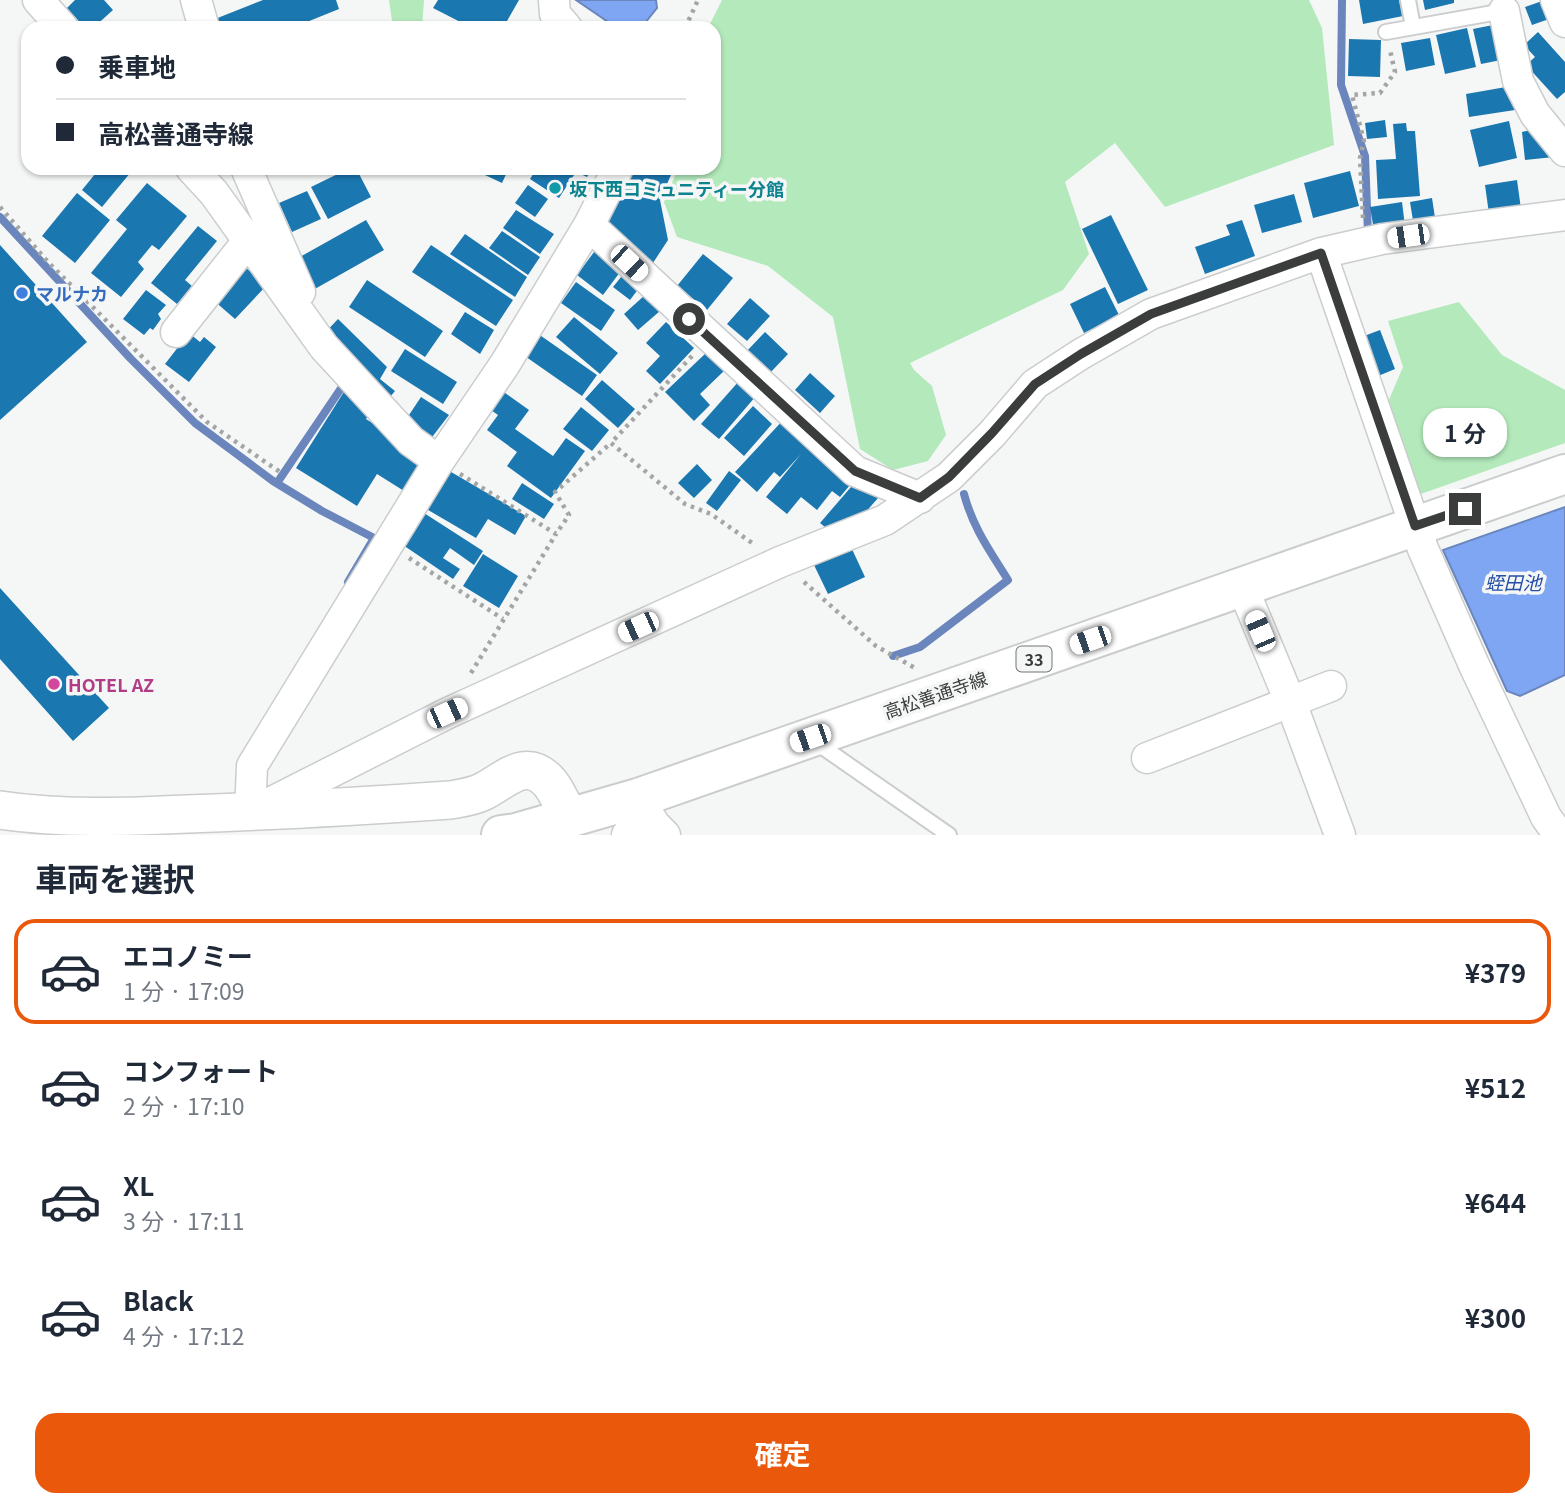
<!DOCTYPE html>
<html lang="ja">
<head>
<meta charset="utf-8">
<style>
  body { margin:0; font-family:Georgia,"Noto Sans JP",serif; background:#f2f2f3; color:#1f2937; height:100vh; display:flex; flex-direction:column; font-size:26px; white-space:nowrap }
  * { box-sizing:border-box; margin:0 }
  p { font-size:23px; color:#747a83 }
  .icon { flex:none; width:38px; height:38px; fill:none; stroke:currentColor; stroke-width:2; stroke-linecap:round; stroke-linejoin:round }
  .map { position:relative; height:835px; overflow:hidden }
  .sheet { display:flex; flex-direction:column; background:#fff; flex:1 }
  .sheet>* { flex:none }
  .top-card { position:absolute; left:21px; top:21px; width:700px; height:154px; border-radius:21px; box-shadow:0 2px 5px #0004; display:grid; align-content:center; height:154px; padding:0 35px; background:#fff }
  .end { position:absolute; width:32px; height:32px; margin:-16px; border:9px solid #3b3c3c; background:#fff; box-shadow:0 0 0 4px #fff }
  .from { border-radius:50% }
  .bubble { position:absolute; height:49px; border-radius:21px; background:#fff; box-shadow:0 2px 5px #0004; font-size:23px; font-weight:700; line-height:49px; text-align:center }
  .car { position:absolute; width:21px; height:42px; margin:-21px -10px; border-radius:9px; box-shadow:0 0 5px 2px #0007; background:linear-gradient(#fff 24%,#345 0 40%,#fff 0 76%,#345 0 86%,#fff 0) }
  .top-card b { display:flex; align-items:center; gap:24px; height:66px; font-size:26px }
  .top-card b+b { border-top:2px solid #e0e1e3 }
  .top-card i { width:18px; height:18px; background:#1f2937 }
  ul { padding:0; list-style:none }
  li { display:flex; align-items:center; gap:21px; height:105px; margin:0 14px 10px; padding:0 21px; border:4px solid transparent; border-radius:21px }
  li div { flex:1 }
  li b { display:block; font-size:26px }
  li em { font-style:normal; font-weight:700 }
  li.on { border-color:#ea580c }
  li>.icon { width:63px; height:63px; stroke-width:1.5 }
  h2 { padding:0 35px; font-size:32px; line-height:84px }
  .button { display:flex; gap:14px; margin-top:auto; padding:14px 35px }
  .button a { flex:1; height:80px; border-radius:21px; background:#ea580c; color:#fff; font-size:28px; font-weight:700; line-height:80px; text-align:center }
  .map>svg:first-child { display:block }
  .green { fill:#b3e9bb }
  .water { fill:#7fa6f3; stroke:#6b86bc; stroke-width:2 }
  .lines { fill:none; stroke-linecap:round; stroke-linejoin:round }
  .stream { stroke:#6b86bc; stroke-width:8 }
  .building { fill:#1b77b0 }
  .service-casing { stroke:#cbcccd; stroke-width:18 }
  .minor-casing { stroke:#cbcccd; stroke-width:33 }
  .tertiary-casing { stroke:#cbcccd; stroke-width:40 }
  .primary-casing { stroke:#cbcccd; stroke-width:42 }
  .path { stroke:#a4a5a5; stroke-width:4.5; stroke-dasharray:3.5 5; stroke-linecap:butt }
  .service { stroke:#fff; stroke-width:14 }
  .minor { stroke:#fff; stroke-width:30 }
  .tertiary { stroke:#fff; stroke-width:37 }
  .primary { stroke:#fff; stroke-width:38 }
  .route { stroke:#3b3c3c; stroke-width:9 }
  .culture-dot { fill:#0f9aa8; stroke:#f5f7f7; stroke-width:2.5 }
  .shop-dot { fill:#3f7fe0; stroke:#f5f7f7; stroke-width:2.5 }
  .hotel-dot { fill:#d1479c; stroke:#f5f7f7; stroke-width:2.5 }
  .labels { text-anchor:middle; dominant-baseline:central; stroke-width:7; stroke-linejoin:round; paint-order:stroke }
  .shield { fill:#f5f7f7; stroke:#737474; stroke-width:2 }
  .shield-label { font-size:16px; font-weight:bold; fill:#3b3c3c }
  .culture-label { font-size:18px; font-weight:bold; fill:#0d838f; stroke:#f5f7f7; text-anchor:start }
  .shop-label { font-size:18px; font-weight:bold; fill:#366cbe; stroke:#f5f7f7; text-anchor:start }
  .hotel-label { font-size:18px; font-weight:bold; fill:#b23c85; stroke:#f5f7f7; text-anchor:start }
  .street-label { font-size:18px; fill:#3b3c3c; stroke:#f5f7f7 }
  .water-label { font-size:19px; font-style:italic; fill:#264fa7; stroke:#f5f7f7 }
</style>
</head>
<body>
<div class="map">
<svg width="1565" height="835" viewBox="0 0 1565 835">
  <rect width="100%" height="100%" fill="#f5f7f7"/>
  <path class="green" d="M389,0H424L422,28H393Z
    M722,0H1309L1322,28L1334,145L1165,207L1115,143L1065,182L1089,254L1063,290L910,363L914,370L932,386L946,435L928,461L893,470L860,449L833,317L768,266L677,237L664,202L678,168H714V28H708Z
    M1459,302L1502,355L1565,390V443L1418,495L1384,411L1403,367L1388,321Z"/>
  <path class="water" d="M576,0H656L657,8L641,28H617Z
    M1565,507V675L1520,696L1507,691L1443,550Z"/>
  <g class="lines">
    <path class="stream" d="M1342,0L1341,85L1365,156L1368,234
      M0,217L131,359L195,423L273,481L322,511L374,538L348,582
      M277,483L346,381
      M893,656L920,647L1008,580C990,551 973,528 964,494"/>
  </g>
  <path class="building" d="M75,0H104L113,10L93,28H85L67,8Z
    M263,0H336L339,9L292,28H213L210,21Z
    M438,0H519L503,28H472L433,8Z
    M1359,0H1399L1403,16L1363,24Z
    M1423,0H1454V3L1425,10Z
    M1545,0L1552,18L1532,25L1525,7Z
    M1498,24L1506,59L1481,64L1473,29Z
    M1467,28L1476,67L1445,74L1436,35Z
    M1538,32L1565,62V92L1557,99L1526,65L1535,57L1524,45Z
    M1430,38L1435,65L1406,71L1401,43Z
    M1349,39L1381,40L1380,77L1348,76Z
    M1506,87L1507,92H1512L1515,110L1469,117L1466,94Z
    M1385,120L1387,137L1367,139L1365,123Z
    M1509,121L1517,158L1479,167L1470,130Z
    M1406,123L1407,131H1415L1420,196L1378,199L1376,160L1396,159L1393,124Z
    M1531,130L1554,157L1525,160L1522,132Z
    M100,168H126L131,172L102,207L82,190Z
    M350,168H356L371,197L328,219L311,187Z
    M470,168H509L502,183Z
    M537,168H592L587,177L576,172L559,198L530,179Z
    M631,168H674L660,200L668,240L649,269L600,223Z
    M1350,171L1359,206L1313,218L1304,183Z
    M1517,180L1521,209L1489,214L1485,185Z
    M147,183L187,216L159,250L152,245L138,262L144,269L121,297L91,273L127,229L116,220Z
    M528,185L548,199L535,217L515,203Z
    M307,191L321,219L292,232L279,203Z
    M77,193L110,220L75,263L42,236Z
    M1294,194L1302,222L1262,233L1254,205Z
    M1432,198L1436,224L1414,227L1410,202Z
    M1402,202L1405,226L1374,230L1370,207Z
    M516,210L554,234L540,254L503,228Z
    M1111,215L1148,290L1118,304L1082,229Z
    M366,220L384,250L313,290L298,258Z
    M1242,220L1255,256L1205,274L1195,247L1230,235L1226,225Z
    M198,226L217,241L185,280L192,286L177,304L151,283Z
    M502,231L540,257L528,275L489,248Z
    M465,234L527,277L515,297L450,254Z
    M0,245L87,342L0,420Z
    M431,245L513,300L496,326L412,272Z
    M597,248L623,268L603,295L577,275Z
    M703,254L733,278L707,310L677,286Z
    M243,265L266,286L235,319L212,299Z
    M625,272L642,284L630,300L613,287Z
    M367,280L443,331L425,357L349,307Z
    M576,282L615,310L601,331L561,303Z
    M1105,287L1119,315L1084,333L1070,304Z
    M146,290L166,305L158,314L161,319L153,330L150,328L144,335L123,319Z
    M645,295L660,311L638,330L624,314Z
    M750,298L770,316L747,341L727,324Z
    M465,312L494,330L480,354L451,334Z
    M574,317L618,353L600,374L556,337Z
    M338,319L387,367L380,379L395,391L385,403L320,338Z
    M666,322L694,348L660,384L646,371L660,356L646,343Z
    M1380,330L1395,369L1366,381L1351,341Z
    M534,331L597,375L582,396L519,352Z
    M765,332L788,354L769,374L746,352Z
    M189,333L200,342L204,337L216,347L189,382L165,364Z
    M405,349L457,382L443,404L391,371Z
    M707,352L725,370L700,394L710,405L694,421L665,392Z
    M810,373L835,396L820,413L795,390Z
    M602,380L635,409L618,428L585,399Z
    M739,381L756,396L719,439L701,424Z
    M347,387L375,405L366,419L434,462L412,496L377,474L357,506L296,468Z
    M501,390L529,410L515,429L553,456L566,438L585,451L551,498L507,466L517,452L487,430L498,415L488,408Z
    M421,397L449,415L426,445L403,424Z
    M753,406L772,424L744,456L724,438Z
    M581,407L609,430L592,451L563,429Z
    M785,418L855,479L840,497L832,491L817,510L801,497L787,514L766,497L801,454L780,477L774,472L757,492L735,472Z
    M697,464L712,480L694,498L678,483Z
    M446,469L526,516L515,535L488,519L476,538L423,507Z
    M729,471L741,480L717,511L706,503Z
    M857,480L878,498L857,522L831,532L820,523Z
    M522,483L554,504L544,519L512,499Z
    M424,513L483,551L474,565L450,548L443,558L460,569L453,579L403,545Z
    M851,547L865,577L828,594L814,565Z
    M483,554L518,576L499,608L463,586Z
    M0,588L109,708L73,741L0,659Z"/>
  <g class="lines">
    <g class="service-casing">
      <path id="service" d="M1408,0L1413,27
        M1386,32L1504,11V10
        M814,741L949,835"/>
    </g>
    <g class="minor-casing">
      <path id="minor" d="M38,0L63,28
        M196,0L204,28
        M554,0L555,14L567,28
        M1556,0L1565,22
        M1504,11L1518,81L1535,114L1565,151
        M191,168L214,193L324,347L411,441L439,461
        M246,168L300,292
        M618,168L589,225L505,364L439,461L252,766L250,813L448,713L780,562L885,520L949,477L992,434L1035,384L1081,354L1151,314L1321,253L1382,239L1565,215
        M589,225L855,471L920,498
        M1321,253L1423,549L1474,665L1546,817L1559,835
        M176,332L248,241
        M1242,586L1294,711L1340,835
        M1147,758L1331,686
        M638,798L655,825L665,835
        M627,835L655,825"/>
    </g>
    <g class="tertiary-casing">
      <path id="tertiary" d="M0,810C61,819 125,817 187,814C275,811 362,806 450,800C461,798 472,797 482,792C505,781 526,755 550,783C558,793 563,806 569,818"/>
    </g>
    <g class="primary-casing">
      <path id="primary" d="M501,835L516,833L638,798L1565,474"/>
    </g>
    <path class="path" d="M685,28L698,0
      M0,207L48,262L207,422L283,474
      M1363,218L1360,158L1364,141L1352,95L1380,93L1395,72L1390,50
      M692,356L611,443L685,504L711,514L755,545
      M460,474L556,534L569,515L555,492L611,443
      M409,558L503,619
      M804,582L876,646L915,668
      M471,673L556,534"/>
    <use href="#service" class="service"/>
    <use href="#minor" class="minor"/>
    <use href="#tertiary" class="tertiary"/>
    <use href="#primary" class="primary"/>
  </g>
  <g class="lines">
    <path class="route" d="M689,319L855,471L920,498L949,477L992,433L1035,384L1081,354L1151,314L1321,253L1415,526L1465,509"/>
  </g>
  <circle class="culture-dot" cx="555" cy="188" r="7"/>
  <circle class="shop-dot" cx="22" cy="293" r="7"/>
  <circle class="hotel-dot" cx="54" cy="684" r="7"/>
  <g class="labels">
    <rect class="shield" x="1016.5" y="646.5" width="35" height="25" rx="5"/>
    <g class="shield-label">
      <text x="1034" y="659">33</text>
    </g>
    <g class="culture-label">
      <text x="569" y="188">坂下西コミュニティー分館</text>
    </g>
    <g class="shop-label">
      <text x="36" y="293">マルナカ</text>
    </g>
    <g class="hotel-label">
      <text x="68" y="684">HOTEL AZ</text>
    </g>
    <g class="street-label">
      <text transform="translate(935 694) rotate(-19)">高松善通寺線</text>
    </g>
    <g class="water-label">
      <text x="1513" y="581">蛭田池</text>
    </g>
  </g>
</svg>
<i class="end from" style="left:689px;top:319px"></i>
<i class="end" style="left:1465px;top:509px"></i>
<div class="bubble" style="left:1423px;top:408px;width:84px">1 分</div>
<i class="car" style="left:1408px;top:236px;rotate:262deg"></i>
<i class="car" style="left:629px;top:263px;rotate:133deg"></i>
<i class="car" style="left:638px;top:627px;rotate:246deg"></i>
<i class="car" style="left:1260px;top:631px;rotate:337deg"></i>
<i class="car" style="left:1090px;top:640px;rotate:251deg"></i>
<i class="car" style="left:447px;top:713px;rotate:66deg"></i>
<i class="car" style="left:810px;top:738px;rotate:251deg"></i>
<div class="top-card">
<b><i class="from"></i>乗車地</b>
<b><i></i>高松善通寺線</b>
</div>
</div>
<section class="sheet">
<h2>車両を選択</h2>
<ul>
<li class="on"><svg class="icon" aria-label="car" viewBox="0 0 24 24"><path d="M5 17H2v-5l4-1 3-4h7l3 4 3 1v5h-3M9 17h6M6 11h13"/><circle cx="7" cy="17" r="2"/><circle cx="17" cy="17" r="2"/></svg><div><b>エコノミー</b><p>1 分 · 17:09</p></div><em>¥379</em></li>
<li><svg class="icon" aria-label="car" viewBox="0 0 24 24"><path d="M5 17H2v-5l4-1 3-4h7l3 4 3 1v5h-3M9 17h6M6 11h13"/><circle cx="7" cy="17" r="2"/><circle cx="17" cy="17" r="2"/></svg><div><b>コンフォート</b><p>2 分 · 17:10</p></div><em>¥512</em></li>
<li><svg class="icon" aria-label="car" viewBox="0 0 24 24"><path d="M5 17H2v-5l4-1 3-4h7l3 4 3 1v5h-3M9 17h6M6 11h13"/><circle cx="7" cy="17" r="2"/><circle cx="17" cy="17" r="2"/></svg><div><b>XL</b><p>3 分 · 17:11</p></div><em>¥644</em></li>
<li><svg class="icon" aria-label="car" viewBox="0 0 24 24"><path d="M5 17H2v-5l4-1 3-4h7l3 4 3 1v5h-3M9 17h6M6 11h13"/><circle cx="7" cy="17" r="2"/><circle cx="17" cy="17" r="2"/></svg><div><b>Black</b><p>4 分 · 17:12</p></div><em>¥300</em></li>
</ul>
<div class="button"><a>確定</a></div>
</section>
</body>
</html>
